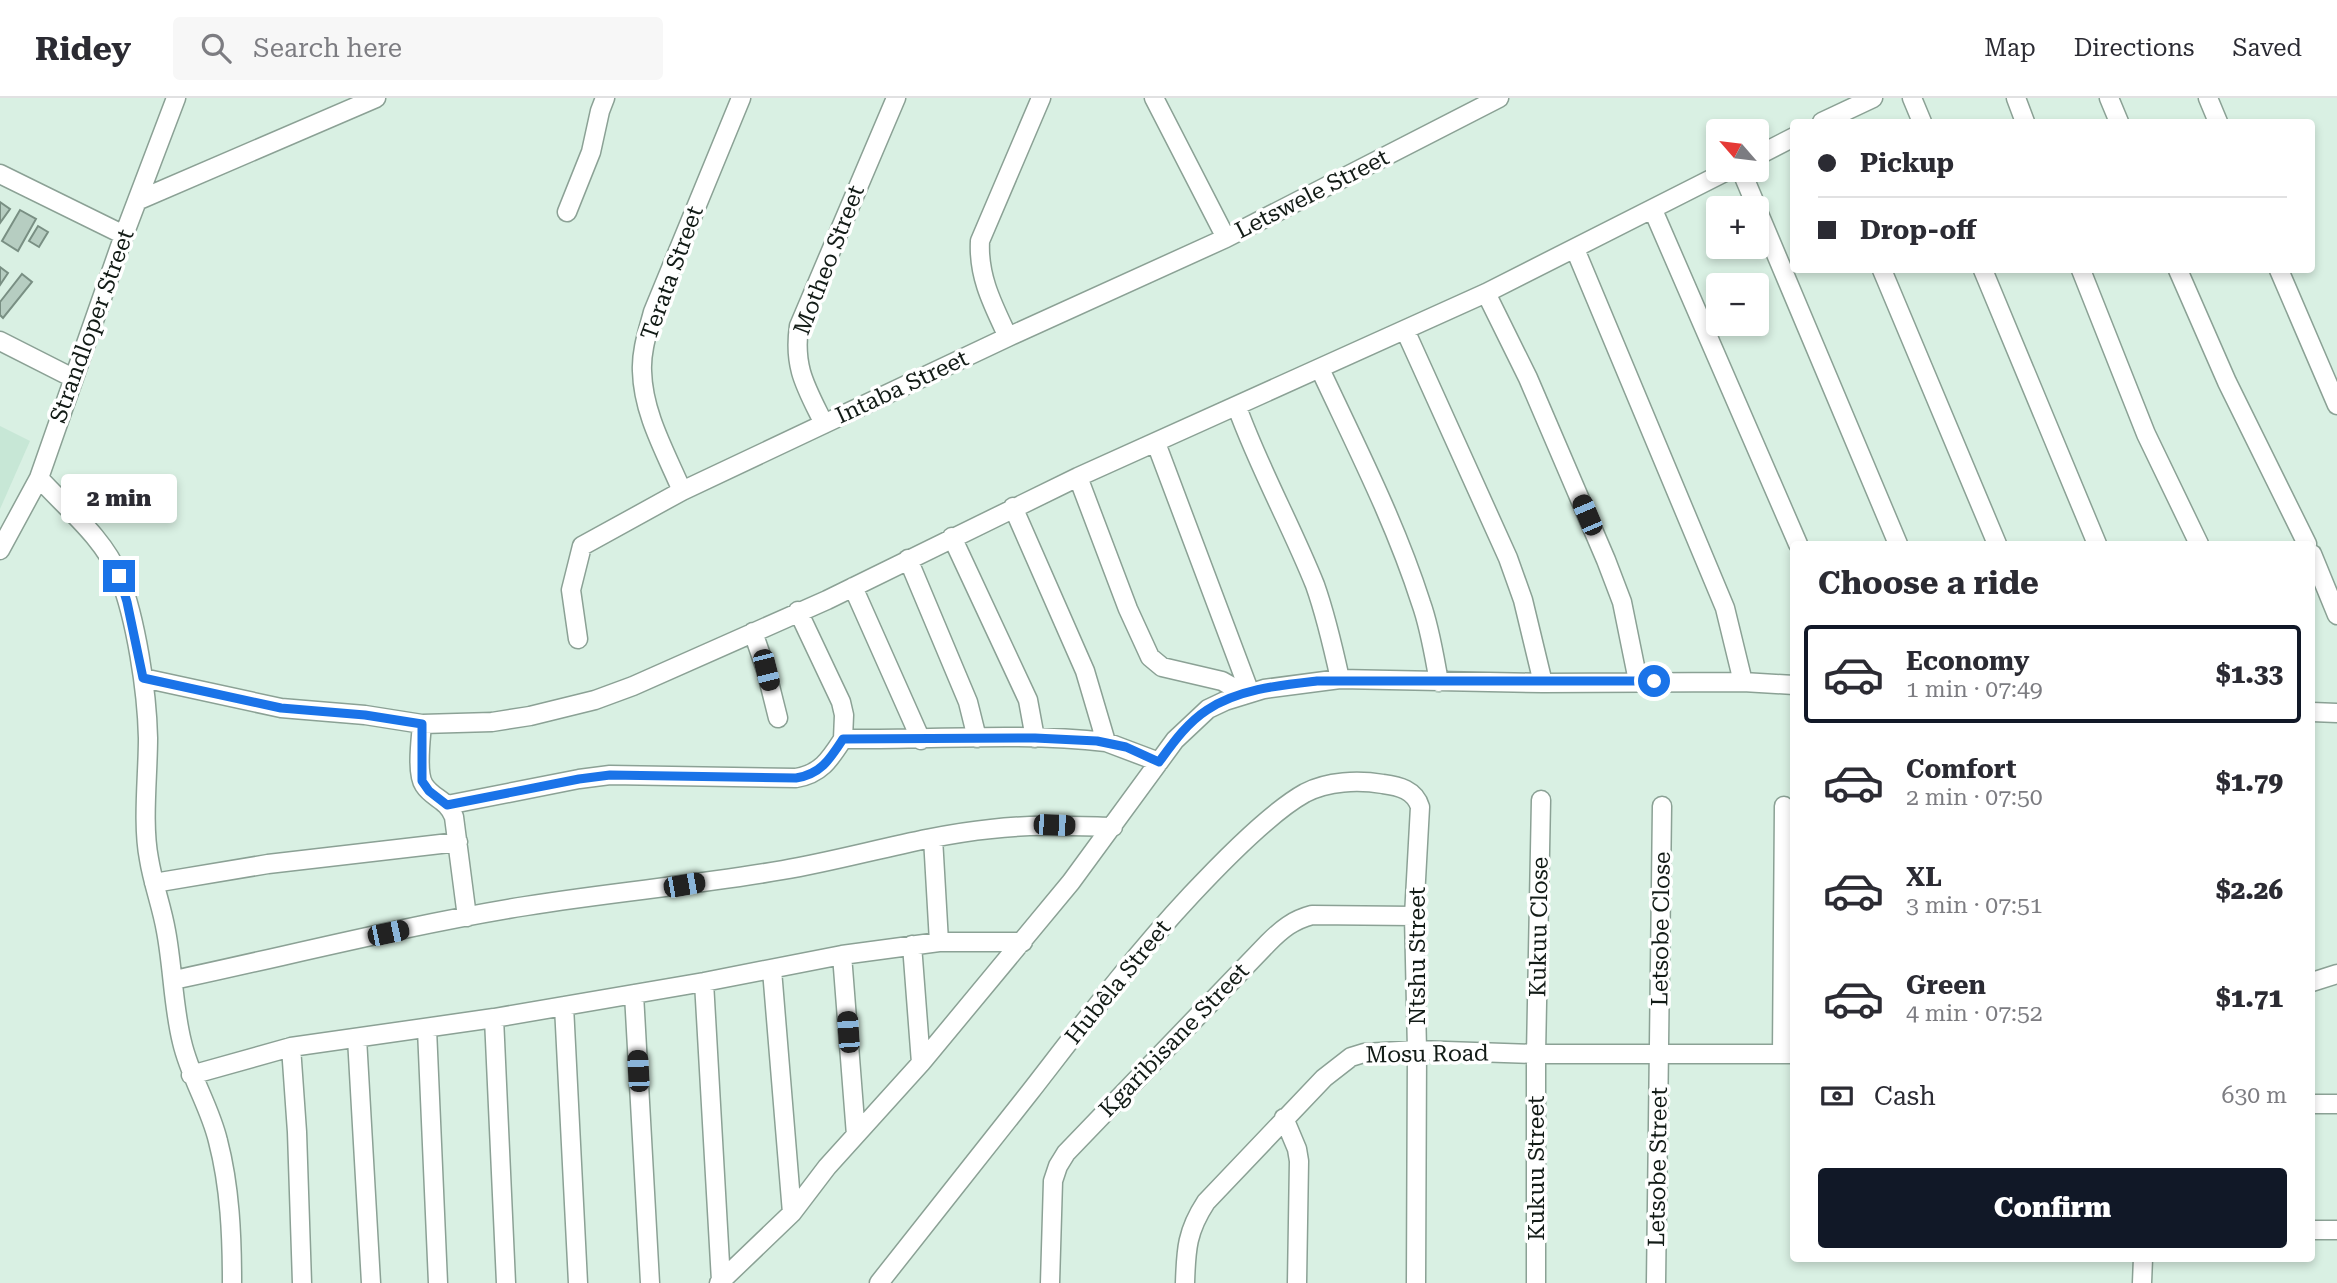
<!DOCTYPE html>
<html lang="en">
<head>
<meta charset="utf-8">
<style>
  body { margin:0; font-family:"Roboto Serif",serif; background:#f7f7f7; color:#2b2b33; height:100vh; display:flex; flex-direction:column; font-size:26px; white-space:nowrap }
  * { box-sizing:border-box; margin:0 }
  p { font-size:23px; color:#7c7c81 }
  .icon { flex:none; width:38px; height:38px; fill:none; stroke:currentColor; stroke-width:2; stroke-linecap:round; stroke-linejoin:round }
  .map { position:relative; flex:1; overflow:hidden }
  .details { position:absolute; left:1790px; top:443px; width:525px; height:721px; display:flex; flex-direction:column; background:#fff; border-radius:7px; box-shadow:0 4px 10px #0003 }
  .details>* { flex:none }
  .top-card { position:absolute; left:1790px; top:21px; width:525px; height:154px; border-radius:7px; box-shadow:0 4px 10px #0003; display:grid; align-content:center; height:154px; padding:0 28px; background:#fff }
  .needle { width:46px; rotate:298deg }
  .buttons { position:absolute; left:1706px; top:21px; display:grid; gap:14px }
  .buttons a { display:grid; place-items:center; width:63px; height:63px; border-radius:7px; background:#fff; box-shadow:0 4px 10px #0003; font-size:35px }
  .end { position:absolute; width:32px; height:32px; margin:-16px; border:9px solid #1a73e8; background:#fff; box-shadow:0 0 0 4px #fff }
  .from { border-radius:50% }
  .bubble { position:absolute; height:49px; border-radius:7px; background:#fff; box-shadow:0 4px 10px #0003; font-size:23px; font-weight:800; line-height:49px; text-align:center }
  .car { position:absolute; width:21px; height:42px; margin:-21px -10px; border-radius:9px; box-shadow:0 0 5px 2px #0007; background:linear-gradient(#222 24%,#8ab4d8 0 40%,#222 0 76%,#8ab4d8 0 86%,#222 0) }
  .top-card b { display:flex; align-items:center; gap:24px; height:66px; font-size:26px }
  .top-card b+b { border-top:2px solid #e1e1e2 }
  .top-card i { width:18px; height:18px; background:#2b2b33 }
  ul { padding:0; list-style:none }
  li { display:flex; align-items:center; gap:21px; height:98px; margin:0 14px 10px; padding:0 14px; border:4px solid transparent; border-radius:7px }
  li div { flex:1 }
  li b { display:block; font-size:26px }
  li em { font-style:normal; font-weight:800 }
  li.selected { border-color:#111827 }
  li>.icon { width:63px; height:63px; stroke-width:1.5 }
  h2 { padding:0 28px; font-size:32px; line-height:84px }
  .pay { display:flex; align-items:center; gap:18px; height:77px; padding:0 28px; font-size:26px }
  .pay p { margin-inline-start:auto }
  .action { display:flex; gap:14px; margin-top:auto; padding:14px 28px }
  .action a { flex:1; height:80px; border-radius:7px; background:#111827; color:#fff; font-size:28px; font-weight:800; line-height:80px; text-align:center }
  header { display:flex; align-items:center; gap:42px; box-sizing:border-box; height:98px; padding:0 35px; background:#fff; border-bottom:2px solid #e1e1e2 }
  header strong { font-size:33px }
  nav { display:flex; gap:38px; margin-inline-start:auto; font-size:24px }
  .search { width:490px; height:63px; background:#f7f7f7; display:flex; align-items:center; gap:18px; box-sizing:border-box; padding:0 24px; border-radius:7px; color:#7c7c81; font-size:26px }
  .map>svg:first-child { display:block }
  .built { fill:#c7e7d6 }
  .building { fill:#b6cdc1; stroke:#798f83; stroke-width:2 }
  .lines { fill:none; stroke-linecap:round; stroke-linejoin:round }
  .minor-casing { stroke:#8ba195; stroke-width:21 }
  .minor { stroke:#fff; stroke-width:18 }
  .route { stroke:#1a73e8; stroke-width:9 }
  .labels { text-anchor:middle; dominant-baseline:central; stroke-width:7; stroke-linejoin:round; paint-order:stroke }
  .street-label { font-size:23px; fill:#121b16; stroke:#fff }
</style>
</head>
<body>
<header>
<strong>Ridey</strong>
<div class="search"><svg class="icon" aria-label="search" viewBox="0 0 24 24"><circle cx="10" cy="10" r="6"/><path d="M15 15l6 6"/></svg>Search here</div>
<nav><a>Map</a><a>Directions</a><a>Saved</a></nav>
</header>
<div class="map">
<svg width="2337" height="1185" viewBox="0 0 2337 1185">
  <rect width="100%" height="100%" fill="#d9f0e3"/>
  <path class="built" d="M0,328L30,343L0,411Z"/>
  <path class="building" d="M0,104L10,111L0,125Z
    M20,112L36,121L18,153L2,143Z
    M38,128L48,134L39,149L29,143Z
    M0,169L8,175L0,187Z
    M22,176L32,184L3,220L0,217V204Z"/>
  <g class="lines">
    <g class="minor-casing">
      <path id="minor" d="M1154,0L1226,140
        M1912,0L1922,24
        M2016,0L2025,24
        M2109,0L2119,24
        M2208,0L2218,24
        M1822,24L1873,0
        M1757,58L1794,39
        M1741,72L1757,110
        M0,76L124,137
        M139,102L376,0
        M1757,111L1898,446
        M1653,112L1798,446
        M567,114L591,54L600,13L605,0
        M1575,151L1725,510L1743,584
        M1882,172L1997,446
        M1983,172L2097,446
        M2081,172L2146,336L2199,446
        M2178,172L2227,284L2307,446
        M2279,172L2337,307
        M1486,195L1528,280L1606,462L1622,504L1638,583
        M1405,232L1508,460L1523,502L1543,585
        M1008,239C993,207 978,179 980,143L1041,0
        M0,243L73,280
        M1320,271C1356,348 1395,424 1421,505C1430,530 1434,557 1439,584
        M1237,309C1259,370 1291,427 1315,487C1326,518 1333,549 1340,581
        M824,326C806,289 793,270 799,228L896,0
        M1156,345L1250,595
        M1078,379L1128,511L1150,559L1162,569L1222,583L1245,596
        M39,380C66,410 104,440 119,478C136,521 147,593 148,640C148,678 142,725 149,761C153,786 162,809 166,833C173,870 173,908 182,944C190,979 210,1009 218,1043C230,1089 232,1138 232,1185
        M682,393C666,355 643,316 642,273C641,253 648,233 653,214L741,0
        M1013,409L1085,573L1106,644L1159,664
        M952,439L1028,602L1035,640
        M0,452L39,380L124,137L176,0
        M2312,456L2337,517
        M908,461L968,604L977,640
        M853,489L921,642
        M798,513L841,604L844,617L843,641
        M753,534L766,572L778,620
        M578,541L571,492L582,448L682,393L1008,239L1226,140L1499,0
        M143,580L281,610L365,617L422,626L492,624L530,618L595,602L633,588L827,502L1078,379L1486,195L1729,72
        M2312,614L2337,615
        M422,626C421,640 416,675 424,687C433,701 447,701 454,719L467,819
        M447,707L579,681L610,677L796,680C821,676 830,661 843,641C930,642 1019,634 1106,644
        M933,740L939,844
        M154,785L268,766L458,744
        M912,847L921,965
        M842,857L856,1037
        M772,872L792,1115
        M174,882C291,857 408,827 526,808C612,794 698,787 783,772C853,760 921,738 991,731C1032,726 1072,728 1113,729
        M704,884L721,1183
        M2312,884L2337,876
        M634,896L650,1185
        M564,908L578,1185
        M494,920L506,1185
        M427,931L438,1185
        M357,940L371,1185
        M291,949L297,1034L302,1185
        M1782,956L1784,708
        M191,977L291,949L494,920L704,884L842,857L939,844H1023
        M2312,1006H2337
        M1284,1020L1297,1051L1299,1063L1297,1185
        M2312,1132H2337
        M719,1185L792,1115L827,1069L921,965L1071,784L1175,642L1208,611L1225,603L1264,591L1340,581L1543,585L1743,584L1794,587
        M879,1185C929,1121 980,1058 1030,994C1082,927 1133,859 1191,797C1220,766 1269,715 1305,695C1328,683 1358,682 1383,686C1399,688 1415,692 1420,709L1414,818L1417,952L1416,1185
        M1050,1185L1053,1083L1058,1068L1066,1055L1268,845C1282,831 1293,822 1312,817L1414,818
        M1185,1185C1186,1151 1187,1133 1206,1104L1324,980L1351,959L1364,955L1417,952L1536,956H1794
        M1536,1185V956L1541,702
        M1656,1185L1662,708
        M2142,1185L2143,1160"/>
    </g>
    <use href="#minor" class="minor"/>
  </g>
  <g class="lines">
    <path class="route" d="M119,478L127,504L143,580L281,610L365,617L422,626V683L429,693L447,707L579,681L610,677L796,680C821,676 830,661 843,641L1035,640L1097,643L1126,649L1159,664C1173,645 1187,625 1207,612C1238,591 1281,587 1317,583H1654"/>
  </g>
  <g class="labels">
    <g class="street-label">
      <text transform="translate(1312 96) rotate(-27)">Letswele Street</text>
      <text transform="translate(829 162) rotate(-69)">Motheo Street</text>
      <text transform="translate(672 175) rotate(-70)">Terata Street</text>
      <text transform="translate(92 228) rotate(-70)">Strandloper Street</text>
      <text transform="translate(902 289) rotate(-25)">Intaba Street</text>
      <text transform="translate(1539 829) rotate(-89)">Kukuu Close</text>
      <text transform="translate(1661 831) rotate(-89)">Letsobe Close</text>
      <text transform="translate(1417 858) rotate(-90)">Ntshu Street</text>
      <text transform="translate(1118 884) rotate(-51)">Hubêla Street</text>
      <text transform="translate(1174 942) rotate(-46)">Kgaribisane Street</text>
      <text transform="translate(1427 956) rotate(-1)">Mosu Road</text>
      <text transform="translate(1658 1069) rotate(-89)">Letsobe Street</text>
      <text transform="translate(1536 1070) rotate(-90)">Kukuu Street</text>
    </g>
  </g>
</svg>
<div class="buttons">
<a><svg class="needle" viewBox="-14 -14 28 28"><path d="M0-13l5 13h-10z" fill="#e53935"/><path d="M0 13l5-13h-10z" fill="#7c7c81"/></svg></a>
<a>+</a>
<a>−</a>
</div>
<i class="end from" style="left:1654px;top:583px"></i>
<i class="end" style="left:119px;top:478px"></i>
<div class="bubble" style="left:61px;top:376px;width:116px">2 min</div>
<i class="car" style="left:1587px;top:417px;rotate:337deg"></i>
<i class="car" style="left:766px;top:572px;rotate:166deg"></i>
<i class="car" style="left:1054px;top:727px;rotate:92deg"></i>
<i class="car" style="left:684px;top:787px;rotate:80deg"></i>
<i class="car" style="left:388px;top:835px;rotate:78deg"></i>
<i class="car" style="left:848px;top:934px;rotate:356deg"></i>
<i class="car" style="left:638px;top:973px;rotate:357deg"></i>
<div class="top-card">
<b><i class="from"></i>Pickup</b>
<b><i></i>Drop-off</b>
</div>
<section class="details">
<h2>Choose a ride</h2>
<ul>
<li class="selected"><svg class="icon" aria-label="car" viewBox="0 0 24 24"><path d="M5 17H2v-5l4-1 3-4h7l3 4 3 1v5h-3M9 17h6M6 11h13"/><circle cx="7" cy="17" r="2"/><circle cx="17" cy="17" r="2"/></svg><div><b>Economy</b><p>1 min · 07:49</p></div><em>$1.33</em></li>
<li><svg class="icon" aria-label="car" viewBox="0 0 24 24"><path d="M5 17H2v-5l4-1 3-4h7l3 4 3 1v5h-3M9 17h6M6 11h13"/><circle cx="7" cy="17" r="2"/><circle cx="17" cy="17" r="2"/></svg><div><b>Comfort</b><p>2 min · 07:50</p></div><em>$1.79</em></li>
<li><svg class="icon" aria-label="car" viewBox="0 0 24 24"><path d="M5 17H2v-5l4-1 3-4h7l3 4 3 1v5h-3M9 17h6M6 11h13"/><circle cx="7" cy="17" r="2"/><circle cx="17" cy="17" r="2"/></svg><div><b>XL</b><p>3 min · 07:51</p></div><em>$2.26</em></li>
<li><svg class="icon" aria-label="car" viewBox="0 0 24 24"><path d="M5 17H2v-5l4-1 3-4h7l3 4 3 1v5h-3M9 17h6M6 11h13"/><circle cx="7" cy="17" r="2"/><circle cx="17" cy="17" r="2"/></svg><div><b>Green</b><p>4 min · 07:52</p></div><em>$1.71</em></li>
</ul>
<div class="pay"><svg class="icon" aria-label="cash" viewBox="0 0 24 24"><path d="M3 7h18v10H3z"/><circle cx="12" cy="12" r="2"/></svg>Cash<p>630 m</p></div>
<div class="action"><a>Confirm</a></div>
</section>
</div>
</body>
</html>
